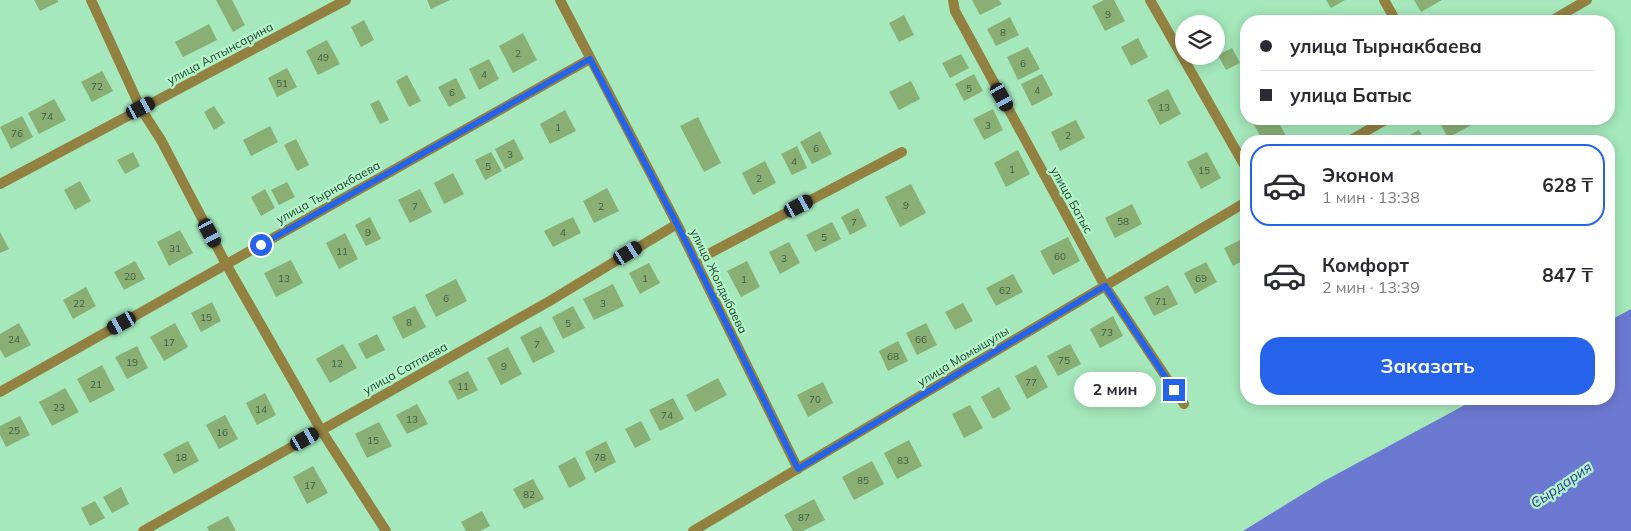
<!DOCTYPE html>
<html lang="ru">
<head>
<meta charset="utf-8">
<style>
  body { margin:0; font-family:Mulish,sans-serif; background:#f7f7f7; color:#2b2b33; height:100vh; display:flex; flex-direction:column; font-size:19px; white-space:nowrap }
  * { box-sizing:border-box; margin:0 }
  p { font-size:16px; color:#7c7c81 }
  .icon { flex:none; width:28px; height:28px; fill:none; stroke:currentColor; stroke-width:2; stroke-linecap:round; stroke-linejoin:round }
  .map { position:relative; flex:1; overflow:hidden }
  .drawer { position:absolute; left:1240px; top:135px; width:375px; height:270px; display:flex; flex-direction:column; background:#fff; border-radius:20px; box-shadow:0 2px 12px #0003 }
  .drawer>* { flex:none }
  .hud { position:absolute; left:1240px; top:15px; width:375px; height:110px; border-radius:20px; box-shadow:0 2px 12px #0003; display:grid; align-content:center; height:110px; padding:0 20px; background:#fff }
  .controls { position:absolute; left:1175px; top:15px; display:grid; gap:10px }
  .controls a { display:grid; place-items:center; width:50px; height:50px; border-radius:50%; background:#fff; box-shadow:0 2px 12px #0003; font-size:25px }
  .end { position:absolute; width:22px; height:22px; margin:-11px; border:6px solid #2563eb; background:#fff; box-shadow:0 0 0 2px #fff }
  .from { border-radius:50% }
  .bubble { position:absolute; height:35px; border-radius:18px; background:#fff; box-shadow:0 2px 12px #0003; font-size:16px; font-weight:700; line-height:35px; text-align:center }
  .car { position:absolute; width:15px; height:30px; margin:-15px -8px; border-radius:6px; box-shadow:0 0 4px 1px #0007; background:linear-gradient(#222 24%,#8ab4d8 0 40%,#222 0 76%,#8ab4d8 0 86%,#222 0) }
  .hud b { display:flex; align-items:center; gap:18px; height:48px; font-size:19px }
  .hud b+b { border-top:1px solid #e1e1e2 }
  .hud i { width:12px; height:12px; background:#2b2b33 }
  ul { padding:9px 0 0; list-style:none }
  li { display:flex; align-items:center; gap:15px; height:82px; margin:0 10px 8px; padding:0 10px; border:2px solid transparent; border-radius:20px }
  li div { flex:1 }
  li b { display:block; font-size:19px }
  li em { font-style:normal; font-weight:700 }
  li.active { border-color:#2563eb }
  li>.icon { width:45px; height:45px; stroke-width:1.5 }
  .cta { display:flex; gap:10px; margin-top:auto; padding:10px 20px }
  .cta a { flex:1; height:58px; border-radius:20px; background:#2563eb; color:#fff; font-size:20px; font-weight:700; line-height:58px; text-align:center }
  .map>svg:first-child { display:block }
  .water { fill:#6c79d1 }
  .building { fill:#89af75 }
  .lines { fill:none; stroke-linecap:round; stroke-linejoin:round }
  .street { stroke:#928140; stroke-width:10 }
  .route { stroke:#2563eb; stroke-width:6 }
  .labels { text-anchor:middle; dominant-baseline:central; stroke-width:4.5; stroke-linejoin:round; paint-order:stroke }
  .number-label { font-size:10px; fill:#405e42 }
  .street-label { font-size:12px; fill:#284331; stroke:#b1f5c8 }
  .water-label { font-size:14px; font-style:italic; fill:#303198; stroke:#b1f5c8 }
</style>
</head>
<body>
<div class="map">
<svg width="1631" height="531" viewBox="0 0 1631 531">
  <rect width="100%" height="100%" fill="#a4e8bb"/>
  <path class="water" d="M1631,309V531H1243L1324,481L1476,399H1609V321Z"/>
  <path class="building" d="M34,0H58V2L40,11Z
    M216,0H232L245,25L233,32Z
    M427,0H450L431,9Z
    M972,0H999L1002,4L980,15Z
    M1104,0H1114L1125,21L1105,31L1092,6Z
    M1326,0H1345L1331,8Z
    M1414,0H1442L1421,12Z
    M904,15L914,35L899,42L889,23Z
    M1010,17L1019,35L996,46L987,29Z
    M364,20L374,40L361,47L351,27Z
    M209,24L217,40L183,57L175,42Z
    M523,33L537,60L513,73L499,46Z
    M1138,38L1148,57L1131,66L1121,47Z
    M327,40L340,64L318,75L306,51Z
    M1028,47L1040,69L1018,80L1007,57Z
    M1232,48L1240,63L1226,70L1218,55Z
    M961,54L969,68L950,78L942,63Z
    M489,59L499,79L479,90L469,69Z
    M287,68L297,87L277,97L268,78Z
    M102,71L113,91L92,102L81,82Z
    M974,74L983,91L964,101L955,84Z
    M1042,74L1053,95L1032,106L1021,84Z
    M407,75L421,101L409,107L396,81Z
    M456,78L466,98L449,107L438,87Z
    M911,81L920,99L899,110L889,92Z
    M1168,89L1181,114L1160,125L1147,100Z
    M54,99L66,120L39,134L28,113Z
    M379,100L389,120L380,124L370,104Z
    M214,106L225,123L214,130L204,112Z
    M993,109L1003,130L984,140L973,119Z
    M565,110L576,131L550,144L540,124Z
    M22,116L33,137L11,149L0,127Z
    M698,117L721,163L704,172L680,126Z
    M1257,119H1277L1287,138L1281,141H1263L1252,121Z
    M1438,119H1470L1473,124L1448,138Z
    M1076,120L1085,138L1060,151L1051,132Z
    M270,126L278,142L251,156L243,140Z
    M1419,130L1425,141H1403L1402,139Z
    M820,131L832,154L812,164L800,142Z
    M296,139L309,165L297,171L284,145Z
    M514,139L524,159L505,169L495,149Z
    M797,146L807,168L792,175L781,154Z
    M1018,150L1030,174L1006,187L994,163Z
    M133,152L140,166L125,174L117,160Z
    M491,152L502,171L485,180L475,160Z
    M1207,152L1221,178L1201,189L1187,162Z
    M765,161L776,183L753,195L742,173Z
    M453,173L464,194L444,204L434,183Z
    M80,181L91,201L75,210L64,190Z
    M287,182L295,197L279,205L271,190Z
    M911,184L926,213L900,227L885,197Z
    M607,188L619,211L594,223L583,201Z
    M265,189L275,208L261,216L251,197Z
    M420,189L432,212L410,223L398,200Z
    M1132,204L1142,224L1115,238L1105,218Z
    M858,208L867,226L850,235L841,217Z
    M370,217L381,239L366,246L355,225Z
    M573,217L581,233L553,247L544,231Z
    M832,222L841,239L815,252L806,235Z
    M180,230L193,253L169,266L157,242Z
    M0,232L9,249L0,253Z
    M345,233L358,259L339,269L326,243Z
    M1068,237L1080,261L1053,275L1040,251Z
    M1246,237V259L1233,266L1224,248Z
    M789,242L800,263L780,274L769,252Z
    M291,260L303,283L276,297L264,273Z
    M135,261L145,279L124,290L114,272Z
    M747,261L760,287L741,297L727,271Z
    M1206,262L1217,282L1195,294L1184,273Z
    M649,263L660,283L640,294L629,273Z
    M1013,274L1023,292L996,306L986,288Z
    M456,279L467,301L436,317L425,295Z
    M613,284L624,306L594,320L583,299Z
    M1168,285L1178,304L1154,316L1144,297Z
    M86,287L96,306L73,319L63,300Z
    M212,302L221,321L201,332L191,313Z
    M963,303L973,321L955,330L945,312Z
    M415,306L426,327L403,339L392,317Z
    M573,306L585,328L563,339L552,317Z
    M1113,316L1123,336L1100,348L1090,329Z
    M19,323L31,345L5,358L0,349V334Z
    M175,323L188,347L164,361L150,337Z
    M926,323L937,345L917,355L906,333Z
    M541,326L555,352L533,363L520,337Z
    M377,334L385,350L366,359L358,344Z
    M898,341L908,361L888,371L879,351Z
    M343,344L357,368L330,383L316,359Z
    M1070,344L1081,364L1058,376L1047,356Z
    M137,346L148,368L127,379L115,357Z
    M508,347L522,374L501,385L487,358Z
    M102,365L115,390L90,403L77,379Z
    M1036,365L1048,387L1027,399L1015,376Z
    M468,371L478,390L458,400L448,381Z
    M718,378L727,395L695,412L686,395Z
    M823,382L833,403L808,417L797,395Z
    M999,387L1011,409L993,419L981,397Z
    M65,388L79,412L52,426L39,402Z
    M265,393L276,415L257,425L246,403Z
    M673,398L684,419L660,431L649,410Z
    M417,404L428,424L407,434L396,415Z
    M970,405L983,428L964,438L952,414Z
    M225,415L238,439L219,449L206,425Z
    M20,416L30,435L6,447L0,435V426Z
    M641,421L651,440L635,448L625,429Z
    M379,422L392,446L367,458L355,434Z
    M909,440L922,466L897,479L884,453Z
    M188,441L199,461L174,474L163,454Z
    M606,441L616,462L595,473L585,452Z
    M575,457L586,479L569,488L558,466Z
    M872,461L884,484L854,500L842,477Z
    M313,466L328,493L307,504L293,477Z
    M533,479L544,499L524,509L513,489Z
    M121,487L129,504L112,513L103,497Z
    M814,499L825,520L803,531H793L784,515Z
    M95,501L105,518L90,526L81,508Z
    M482,511L490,526L480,531H466L461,522Z
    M228,516L236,531H209L207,527Z"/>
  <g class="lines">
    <path class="street" d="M91,0L141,109L161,140L226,264L321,430L386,531
      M560,0L677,224L798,469
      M953,0L955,11L1105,286L1184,404
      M1150,0L1246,168
      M1384,0L1396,21
      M1551,21L1587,0
      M1349,141L1387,119
      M0,184L346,0
      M695,261L902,152
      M0,392L590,59
      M143,531L548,302L677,224
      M693,531L1246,202"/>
  </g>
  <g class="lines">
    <path class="route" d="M261,245L590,59L677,224L798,469L1105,286L1174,390"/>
  </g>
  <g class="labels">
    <g class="number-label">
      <text x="1108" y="14">9</text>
      <text x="1003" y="32">8</text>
      <text x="518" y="53">2</text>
      <text x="323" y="57">49</text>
      <text x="1023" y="63">6</text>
      <text x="484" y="74">4</text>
      <text x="282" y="83">51</text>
      <text x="97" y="86">72</text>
      <text x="969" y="88">5</text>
      <text x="1037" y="90">4</text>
      <text x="452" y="92">6</text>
      <text x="1164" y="107">13</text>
      <text x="47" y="116">74</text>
      <text x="988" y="125">3</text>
      <text x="558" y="127">1</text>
      <text x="17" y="133">76</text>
      <text x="1068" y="135">2</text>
      <text x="816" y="148">6</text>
      <text x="510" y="154">3</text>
      <text x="794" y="161">4</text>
      <text x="488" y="166">5</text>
      <text x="1012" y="169">1</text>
      <text x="1204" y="170">15</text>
      <text x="759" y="178">2</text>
      <text x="906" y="205">9</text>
      <text x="415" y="206">7</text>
      <text x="601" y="206">2</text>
      <text x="1123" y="221">58</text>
      <text x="854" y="222">7</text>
      <text x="368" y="232">9</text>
      <text x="563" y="232">4</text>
      <text x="824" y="237">5</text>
      <text x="175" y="248">31</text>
      <text x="342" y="251">11</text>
      <text x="1060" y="256">60</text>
      <text x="784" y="258">3</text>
      <text x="130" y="276">20</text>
      <text x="284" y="278">13</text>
      <text x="645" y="278">1</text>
      <text x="1201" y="278">69</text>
      <text x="744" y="279">1</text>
      <text x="1005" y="290">62</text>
      <text x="446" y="298">6</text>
      <text x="1161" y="301">71</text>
      <text x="79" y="303">22</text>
      <text x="603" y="303">3</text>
      <text x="206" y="317">15</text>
      <text x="409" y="322">8</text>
      <text x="568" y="323">5</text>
      <text x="1107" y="332">73</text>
      <text x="14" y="339">24</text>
      <text x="921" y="339">66</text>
      <text x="169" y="342">17</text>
      <text x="537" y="344">7</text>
      <text x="893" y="356">68</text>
      <text x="1064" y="360">75</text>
      <text x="132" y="362">19</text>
      <text x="337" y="363">12</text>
      <text x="504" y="366">9</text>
      <text x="1031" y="382">77</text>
      <text x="96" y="384">21</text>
      <text x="463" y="386">11</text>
      <text x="815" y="399">70</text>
      <text x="59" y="407">23</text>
      <text x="261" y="409">14</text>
      <text x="667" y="415">74</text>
      <text x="412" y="419">13</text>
      <text x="14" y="430">25</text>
      <text x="222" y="432">16</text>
      <text x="373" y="440">15</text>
      <text x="181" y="457">18</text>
      <text x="600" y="457">78</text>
      <text x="903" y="460">83</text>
      <text x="863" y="480">85</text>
      <text x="310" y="485">17</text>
      <text x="529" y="494">82</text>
      <text x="804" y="517">87</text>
    </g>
    <g class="street-label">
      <text transform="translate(220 53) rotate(-28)">улица Алтынсарина</text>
      <text transform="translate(328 192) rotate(-29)">улица Тырнакбаева</text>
      <text transform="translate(1072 200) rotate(61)">улица Батыс</text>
      <text transform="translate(719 281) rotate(64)">улица Жолдыбаева</text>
      <text transform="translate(963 356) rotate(-31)">улица Момышулы</text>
      <text transform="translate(405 368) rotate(-29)">улица Сатпаева</text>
    </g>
    <g class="water-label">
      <text transform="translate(1561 485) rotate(-34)">Сырдария</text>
    </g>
  </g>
</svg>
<div class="controls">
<a><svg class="icon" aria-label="layers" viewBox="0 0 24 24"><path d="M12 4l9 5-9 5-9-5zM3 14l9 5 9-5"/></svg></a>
</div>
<i class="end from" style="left:261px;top:245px"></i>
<i class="end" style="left:1174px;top:390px"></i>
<div class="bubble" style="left:1074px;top:372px;width:82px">2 мин</div>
<i class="car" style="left:1002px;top:97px;rotate:151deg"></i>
<i class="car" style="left:141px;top:108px;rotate:62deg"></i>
<i class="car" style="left:799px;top:206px;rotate:62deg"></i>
<i class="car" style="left:210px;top:233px;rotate:152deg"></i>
<i class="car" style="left:628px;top:253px;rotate:59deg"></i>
<i class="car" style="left:122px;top:323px;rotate:241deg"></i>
<i class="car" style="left:305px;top:439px;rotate:60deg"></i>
<div class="hud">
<b><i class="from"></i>улица Тырнакбаева</b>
<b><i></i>улица Батыс</b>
</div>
<section class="drawer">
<ul>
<li class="active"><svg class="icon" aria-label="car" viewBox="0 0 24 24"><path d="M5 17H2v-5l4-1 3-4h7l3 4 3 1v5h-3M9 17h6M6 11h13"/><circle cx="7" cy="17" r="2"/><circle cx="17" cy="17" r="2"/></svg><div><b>Эконом</b><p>1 мин · 13:38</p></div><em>628 ₸</em></li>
<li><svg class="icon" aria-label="car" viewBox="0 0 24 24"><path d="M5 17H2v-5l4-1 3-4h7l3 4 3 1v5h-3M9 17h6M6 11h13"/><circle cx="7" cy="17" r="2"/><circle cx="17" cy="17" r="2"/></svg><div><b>Комфорт</b><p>2 мин · 13:39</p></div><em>847 ₸</em></li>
</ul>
<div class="cta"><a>Заказать</a></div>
</section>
</div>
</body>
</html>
